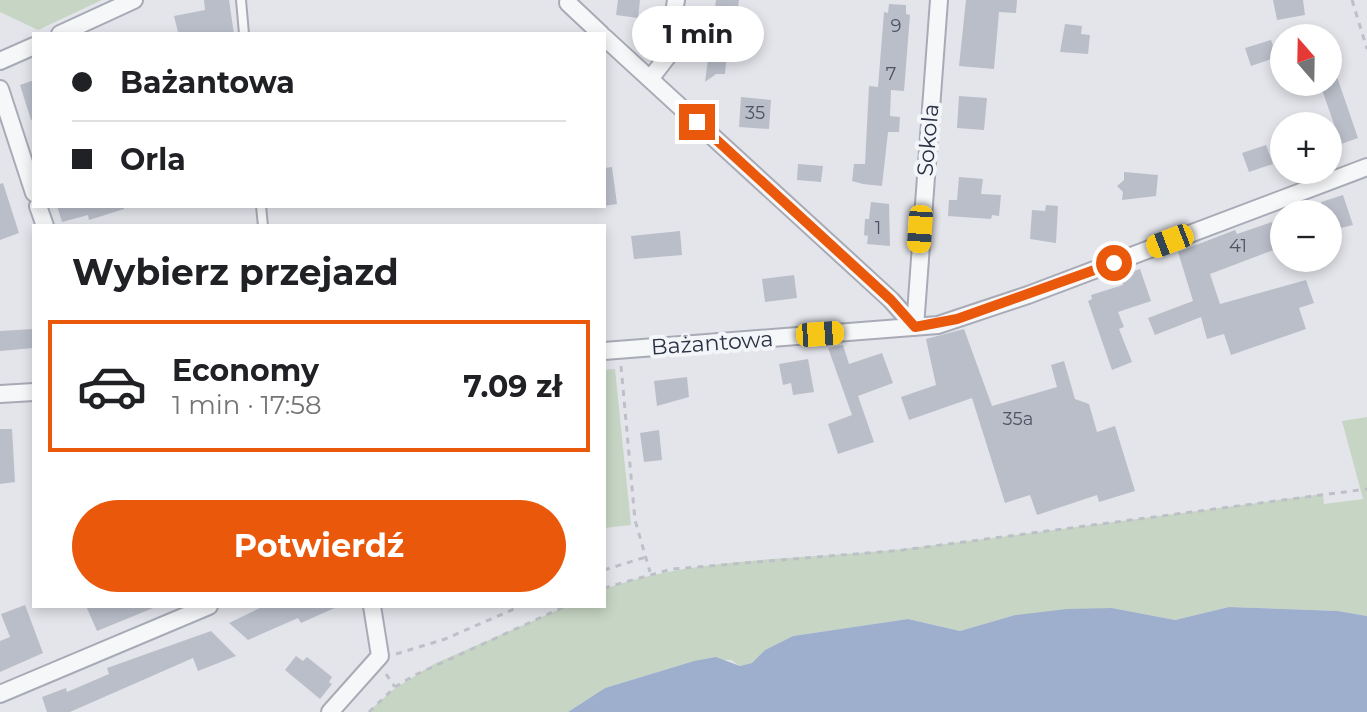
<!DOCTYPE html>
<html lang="pl">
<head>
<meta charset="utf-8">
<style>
  body { margin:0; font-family:Montserrat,sans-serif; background:#f6f6f6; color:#202124; height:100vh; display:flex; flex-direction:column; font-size:30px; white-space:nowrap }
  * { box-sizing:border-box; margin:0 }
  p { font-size:26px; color:#757577 }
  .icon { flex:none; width:44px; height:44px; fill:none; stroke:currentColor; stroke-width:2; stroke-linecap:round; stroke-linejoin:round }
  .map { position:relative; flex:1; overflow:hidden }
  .sheet { position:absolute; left:32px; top:224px; width:574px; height:384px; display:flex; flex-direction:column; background:#fff; border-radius:0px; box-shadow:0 4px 12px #0003 }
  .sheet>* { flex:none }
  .guide { position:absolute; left:32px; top:32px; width:574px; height:176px; border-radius:0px; box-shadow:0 4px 12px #0003; display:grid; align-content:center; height:176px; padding:0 40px; background:#fff }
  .needle { width:52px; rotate:340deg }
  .fabs { position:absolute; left:1270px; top:24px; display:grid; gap:16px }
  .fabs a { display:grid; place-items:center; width:72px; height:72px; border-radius:50%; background:#fff; box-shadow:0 4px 12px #0003; font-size:40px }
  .end { position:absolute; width:36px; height:36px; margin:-18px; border:10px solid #ea580c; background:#fff; box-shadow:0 0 0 4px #fff }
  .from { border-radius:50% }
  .bubble { position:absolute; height:56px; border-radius:28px; background:#fff; box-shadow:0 4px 12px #0003; font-size:26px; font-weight:700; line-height:56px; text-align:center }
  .car { position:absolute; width:24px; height:48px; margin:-24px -12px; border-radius:10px; box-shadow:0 0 6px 2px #0007; background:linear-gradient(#f5c518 24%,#345 0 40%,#f5c518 0 76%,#345 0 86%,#f5c518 0) }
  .guide b { display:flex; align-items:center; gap:28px; height:76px; font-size:30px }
  .guide b+b { border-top:2px solid #e0e0e0 }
  .guide i { width:20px; height:20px; background:#202124 }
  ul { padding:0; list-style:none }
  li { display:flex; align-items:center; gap:24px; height:132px; margin:0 16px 12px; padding:0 24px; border:4px solid transparent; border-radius:0px }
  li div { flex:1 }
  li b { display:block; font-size:30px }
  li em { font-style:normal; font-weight:700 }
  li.current { border-color:#ea580c }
  li>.icon { width:72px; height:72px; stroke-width:1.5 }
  h2 { padding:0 40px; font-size:36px; line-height:96px }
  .cta { display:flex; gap:16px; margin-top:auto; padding:16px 40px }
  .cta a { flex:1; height:92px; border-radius:48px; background:#ea580c; color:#fff; font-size:32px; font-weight:700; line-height:92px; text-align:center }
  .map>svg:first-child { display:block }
  .green { fill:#c7d6c4 }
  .water { fill:#9dafcc }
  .building { fill:#babec9 }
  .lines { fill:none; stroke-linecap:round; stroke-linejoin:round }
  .lane-casing { stroke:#a8abb6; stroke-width:12 }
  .street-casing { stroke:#a8abb6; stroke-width:20 }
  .path { stroke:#bdc0c6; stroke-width:3; stroke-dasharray:6 6; stroke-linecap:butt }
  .lane { stroke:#f6f7f9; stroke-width:8 }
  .street { stroke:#f6f7f9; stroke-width:16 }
  .route { stroke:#ea580c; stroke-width:10 }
  .labels { text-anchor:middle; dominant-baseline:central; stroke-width:8; stroke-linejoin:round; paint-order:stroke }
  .number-label { font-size:18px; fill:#4e5465 }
  .street-label { font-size:22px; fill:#2a3144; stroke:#f3f5f8 }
</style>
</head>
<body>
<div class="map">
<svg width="1367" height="712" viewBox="0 0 1367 712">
  <rect width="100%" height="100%" fill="#e3e5eb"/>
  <path class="green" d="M0,0H102L38,30L0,12Z
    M615,369L631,525L604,528V370Z
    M1367,417V616L1338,611L1229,607L1175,620L1112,608L1015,615L960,631L908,619L793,636L765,650L753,663L740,666L731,660L694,661L605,688L568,712H368L394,689L434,664L567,606H604V589C699,556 803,560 903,549C1043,532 1183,513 1323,494L1324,504L1363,499L1342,421Z"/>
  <path class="water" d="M1229,607L1338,611L1367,616V712H568L605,688L694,661L716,657L740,666L752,663L765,650L793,636L908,619L960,631L1015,615L1067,609L1112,608L1175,620Z"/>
  <path class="building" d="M204,0H229L234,34L178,32L174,16L205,10Z
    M618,0H640L638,18L616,15Z
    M716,0H739L736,26L729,25L725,74H716L705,82Z
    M966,0H1017L1016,13L999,12L994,69L959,66Z
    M1273,0H1303L1305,15L1277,20Z
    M889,4L906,5V14L910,15L904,91L891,90L890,116L900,117L899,132H888L882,186L863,184L852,181L854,164H865L869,86L878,87L884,12L888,13Z
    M1065,24L1082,26L1081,34L1090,35L1088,54L1060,52Z
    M1271,40L1277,57L1251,66L1245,48Z
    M1337,77L1358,138L1341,144L1320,84Z
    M34,80V119L31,120L20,85Z
    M959,96L987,98L984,130L957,128Z
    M741,97L771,100L769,129L739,127Z
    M1266,145L1273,164L1249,172L1242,153Z
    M798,164L823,166L821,182L797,180Z
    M612,167L617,204L604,206V168Z
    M1124,172L1158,175L1156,196L1122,200L1123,192L1117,186L1124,180Z
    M959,177L983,179L981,194L1001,195L999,216L992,215L991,219L948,216L949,200H957Z
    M3,183L19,233L0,240V184Z
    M1343,195L1353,225L1328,231V214H1324L1321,202Z
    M871,202L889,204L890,246L867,244L868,236L864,235L865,219H869Z
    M1046,205L1058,206L1056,243L1030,239L1032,210L1045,211Z
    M57,206H124V209L89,220L88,215L62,222Z
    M1284,218V246L1210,274L1220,304L1306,280L1314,303L1299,308L1306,329L1231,355L1224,334L1207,339L1201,317L1155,335L1148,318L1193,301L1178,252L1235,230L1237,234Z
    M680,231L682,255L634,259L631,236Z
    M1140,269L1151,301L1118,312L1124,327L1119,329L1132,362L1112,370L1088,301L1092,299L1091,295L1123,285L1120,276Z
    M794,275L797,298L765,302L762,279Z
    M34,329V348L0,351V331Z
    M964,329L992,406L1057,387L1051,365L1064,361L1075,399L1089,404L1097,432L1115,426L1135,491L1099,502L1097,495L1037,515L1030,495L1005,503L972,398L909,420L901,397L936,385L926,339Z
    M843,345L849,364L882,353L893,383L858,396L874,442L838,454L828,424L852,415L828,348Z
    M808,359L814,392L793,395L791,383L783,385L779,364Z
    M687,377L689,397L657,406L654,381Z
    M0,429H12L15,482L0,484Z
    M659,430L662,460L644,462L640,433Z
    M25,605L43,653L0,672V641L10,637L1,614Z
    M86,606H158L97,631Z
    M264,606H339L301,623L298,618L248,640L229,623Z
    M211,631L236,656L198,671L193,658L70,712H47L42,697L66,688L67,692L109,674L107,668Z
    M296,656L303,661L307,657L332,677L329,682L332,684L320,699L285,670Z"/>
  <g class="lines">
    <g class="lane-casing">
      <path id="lane" d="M241,0L244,34
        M261,206L263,226"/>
    </g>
    <g class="street-casing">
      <path id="street" d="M568,3L601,34
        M60,34L134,0
        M604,37L891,300L915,327
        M0,61L34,46
        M650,79L667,57L676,0
        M0,89L34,193
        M38,206L45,226
        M915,327L939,0
        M604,351L938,325L1028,295L1367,167
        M0,394L34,392
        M0,694L209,606
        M330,712L380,656L372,606"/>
    </g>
    <path class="path" d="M1352,0L1367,49
      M621,366L635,520L650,572
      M604,570L646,557
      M604,588L672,569L903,550L1367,489
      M396,654L445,639L521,606
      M386,674L395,687
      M369,712L395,687L415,675L566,606"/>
    <use href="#lane" class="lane"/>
    <use href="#street" class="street"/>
  </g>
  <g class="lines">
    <path class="route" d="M697,122L891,300L915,327L957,319L1114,263"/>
  </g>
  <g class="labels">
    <g class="number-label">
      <text x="896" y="26">9</text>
      <text x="891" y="74">7</text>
      <text x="755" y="113">35</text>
      <text x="878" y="228">1</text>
      <text x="1238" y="246">41</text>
      <text x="1018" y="419">35a</text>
    </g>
    <g class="street-label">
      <text transform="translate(928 140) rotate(-85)">Sokola</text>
      <text transform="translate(712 343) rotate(-4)">Bażantowa</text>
    </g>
  </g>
</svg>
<div class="fabs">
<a><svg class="needle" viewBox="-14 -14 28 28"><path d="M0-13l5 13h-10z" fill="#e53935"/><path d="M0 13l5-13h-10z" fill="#757577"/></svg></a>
<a>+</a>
<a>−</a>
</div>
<i class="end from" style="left:1114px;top:263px"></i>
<i class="end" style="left:697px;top:122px"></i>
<div class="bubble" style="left:632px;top:6px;width:132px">1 min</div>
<i class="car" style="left:920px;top:229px;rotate:184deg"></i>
<i class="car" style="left:1170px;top:241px;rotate:249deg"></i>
<i class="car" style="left:820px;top:334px;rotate:86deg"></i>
<div class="guide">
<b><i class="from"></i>Bażantowa</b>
<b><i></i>Orla</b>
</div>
<section class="sheet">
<h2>Wybierz przejazd</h2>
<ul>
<li class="current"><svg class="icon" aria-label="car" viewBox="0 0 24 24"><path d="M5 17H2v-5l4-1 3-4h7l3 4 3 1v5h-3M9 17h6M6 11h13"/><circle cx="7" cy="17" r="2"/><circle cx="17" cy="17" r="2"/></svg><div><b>Economy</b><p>1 min · 17:58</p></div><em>7.09 zł</em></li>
</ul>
<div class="cta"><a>Potwierdź</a></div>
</section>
</div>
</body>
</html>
